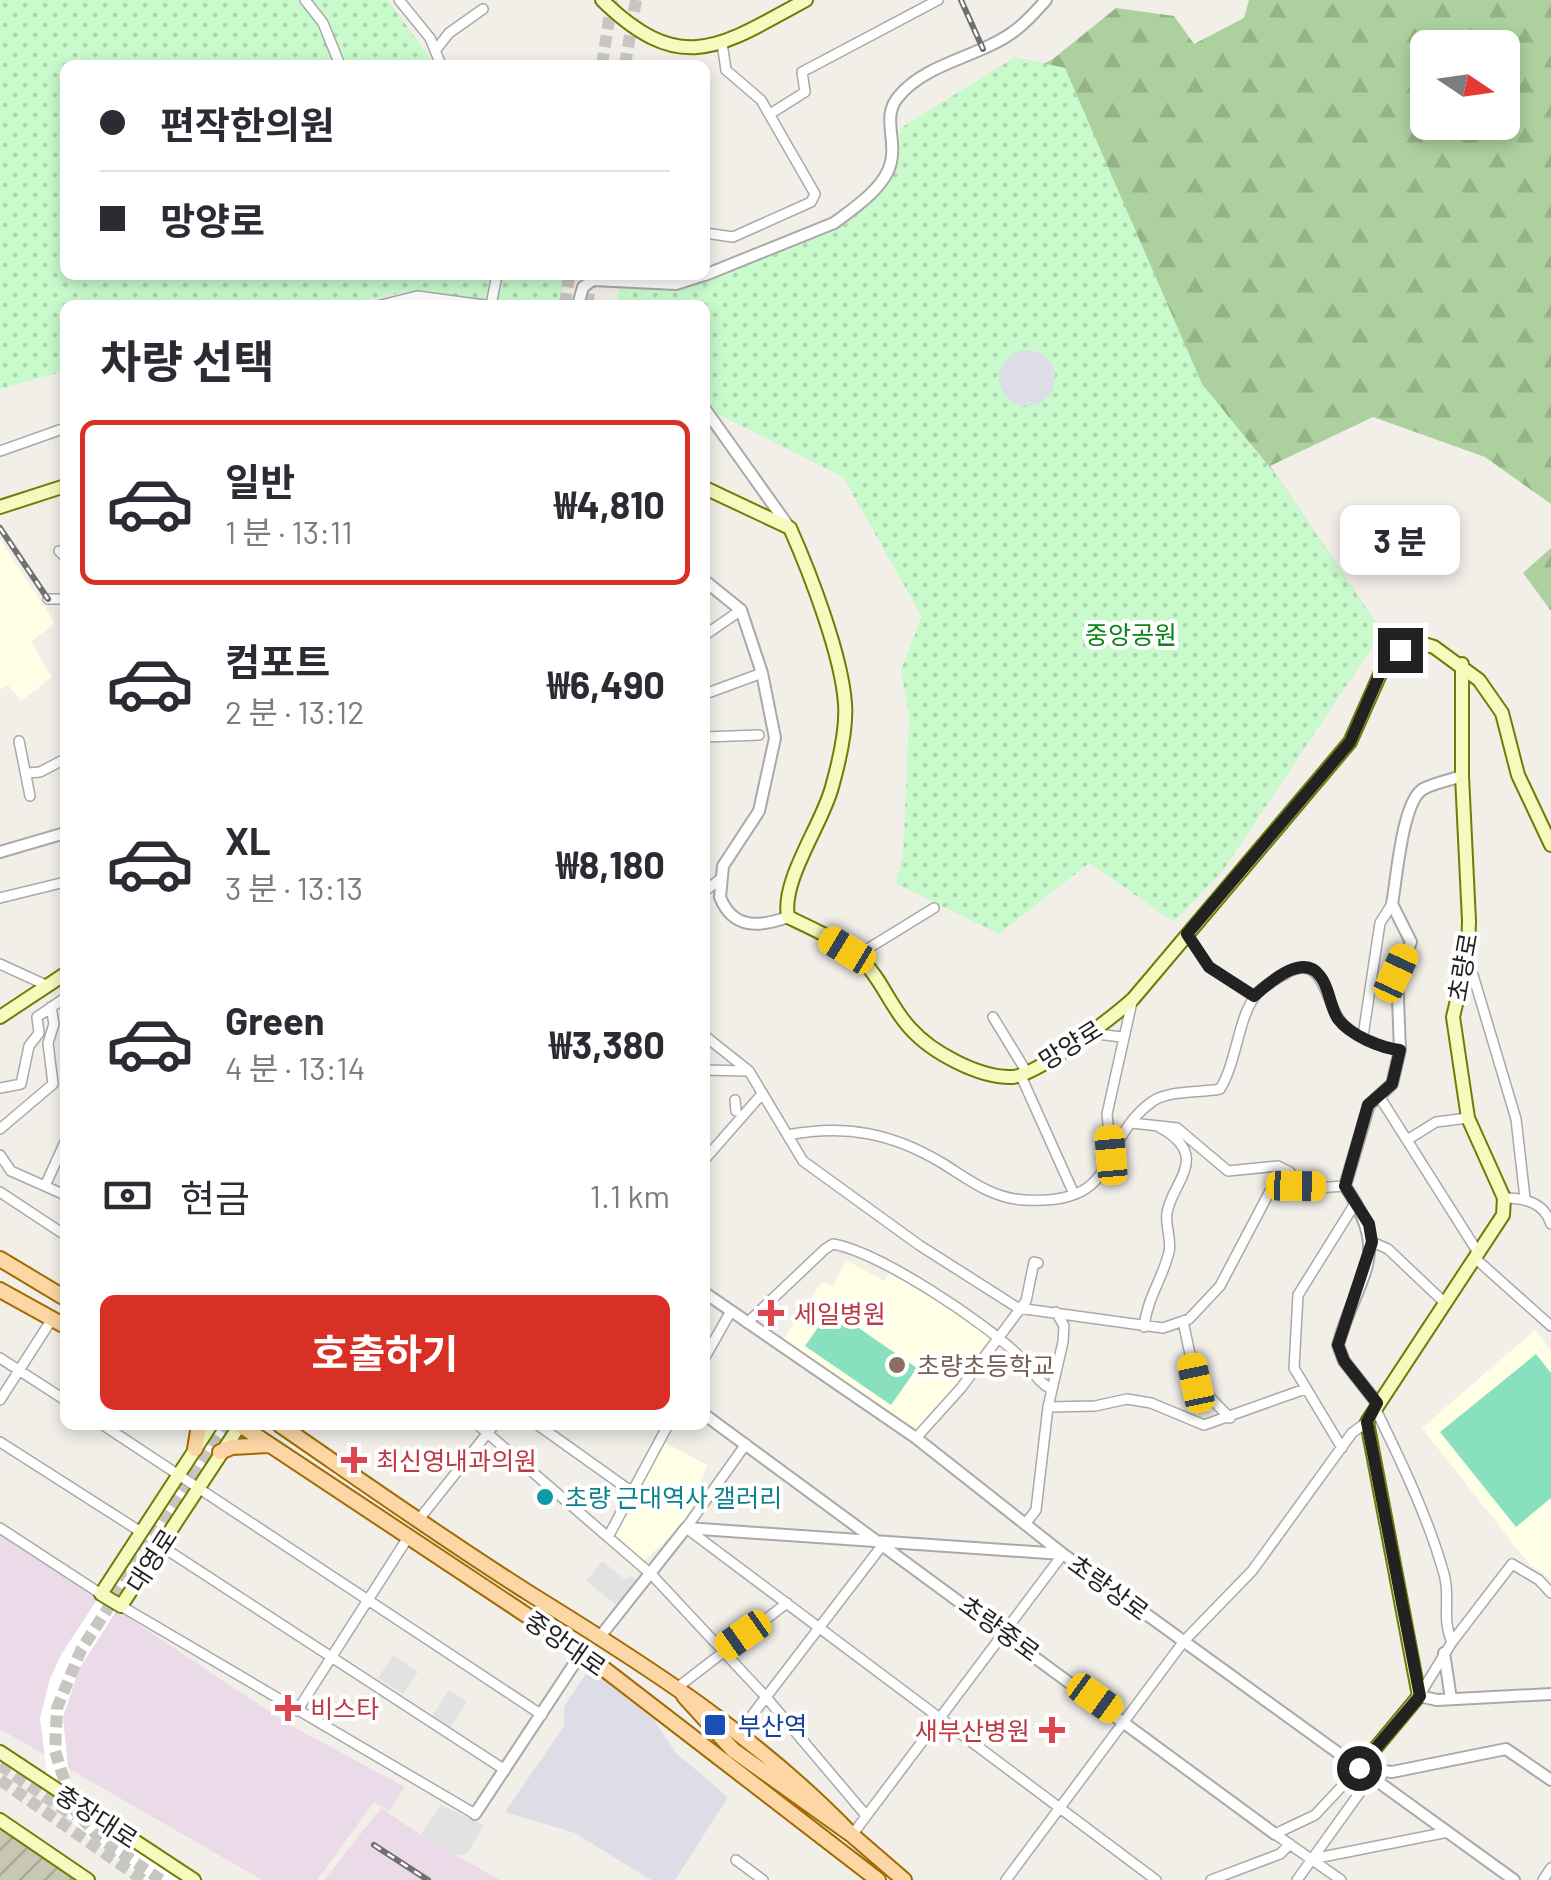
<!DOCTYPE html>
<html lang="ko">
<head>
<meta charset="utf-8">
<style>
  body { margin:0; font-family:Barlow,"Noto Sans KR",sans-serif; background:#f7f7f7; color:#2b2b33; height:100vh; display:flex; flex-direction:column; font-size:38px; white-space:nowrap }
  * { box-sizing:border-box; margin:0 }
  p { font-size:32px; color:#7c7c81 }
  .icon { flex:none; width:55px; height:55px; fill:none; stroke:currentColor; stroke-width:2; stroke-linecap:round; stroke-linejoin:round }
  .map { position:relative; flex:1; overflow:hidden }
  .sheet { position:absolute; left:60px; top:300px; width:650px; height:1130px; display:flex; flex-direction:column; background:#fff; border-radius:15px; box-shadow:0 5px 15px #0003 }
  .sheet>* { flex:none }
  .hud { position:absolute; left:60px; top:60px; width:650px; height:220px; border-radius:15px; box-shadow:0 5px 15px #0003; display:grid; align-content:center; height:220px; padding:0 40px; background:#fff }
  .needle { width:65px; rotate:103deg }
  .tools { position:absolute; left:1410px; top:30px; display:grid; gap:20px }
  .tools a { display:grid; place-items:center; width:110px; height:110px; border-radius:15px; background:#fff; box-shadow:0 5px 15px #0003; font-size:50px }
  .end { position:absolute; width:45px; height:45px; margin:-22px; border:12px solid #222; background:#fff; box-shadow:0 0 0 5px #fff }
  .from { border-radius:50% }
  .bubble { position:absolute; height:70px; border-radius:15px; background:#fff; box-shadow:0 5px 15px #0003; font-size:32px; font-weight:700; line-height:70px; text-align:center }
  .car { position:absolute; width:30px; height:60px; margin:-30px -15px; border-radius:12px; box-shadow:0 0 8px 2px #0007; background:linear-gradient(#f5c518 24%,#345 0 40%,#f5c518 0 76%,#345 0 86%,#f5c518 0) }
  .hud b { display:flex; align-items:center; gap:35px; height:95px; font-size:38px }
  .hud b+b { border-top:2px solid #e1e1e2 }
  .hud i { width:25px; height:25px; background:#2b2b33 }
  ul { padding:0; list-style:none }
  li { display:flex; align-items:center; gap:30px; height:165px; margin:0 20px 15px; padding:0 20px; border:5px solid transparent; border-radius:15px }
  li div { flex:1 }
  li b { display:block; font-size:38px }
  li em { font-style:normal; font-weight:700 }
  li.on { border-color:#d93025 }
  li>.icon { width:90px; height:90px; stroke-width:1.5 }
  h2 { padding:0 40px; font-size:45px; line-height:120px }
  .pay { display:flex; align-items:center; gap:25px; height:110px; padding:0 40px; font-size:38px }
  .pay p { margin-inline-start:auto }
  .primary-button { display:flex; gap:20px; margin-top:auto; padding:20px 40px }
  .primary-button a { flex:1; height:115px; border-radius:15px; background:#d93025; color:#fff; font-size:40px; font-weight:700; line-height:115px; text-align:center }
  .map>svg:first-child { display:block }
  .education { fill:#ffffe5 }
  .railway { fill:#ebdbe8 }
  .construction { fill:url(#construction-furrows) }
  .forest { fill:url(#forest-firs); fill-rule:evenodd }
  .park { fill:url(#park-dots) }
  .pitch { fill:#88e0be }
  .parking { fill:#e2e2e2 }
  .plaza { fill:#dddde8 }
  .pier { fill:#fff }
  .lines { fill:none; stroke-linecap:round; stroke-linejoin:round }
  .secondary-tunnel { stroke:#c8c6c1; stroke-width:12; stroke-dasharray:12 6; stroke-linecap:butt }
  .minor-casing { stroke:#a9a9a9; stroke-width:12 }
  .tertiary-casing { stroke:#a9a9a9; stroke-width:14 }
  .secondary-casing { stroke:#707d05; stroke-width:16 }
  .primary-casing { stroke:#a06b00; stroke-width:18 }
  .minor { stroke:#fff; stroke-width:9 }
  .tertiary { stroke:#fff; stroke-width:10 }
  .secondary { stroke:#f7fabf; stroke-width:12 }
  .primary { stroke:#fcd6a4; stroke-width:14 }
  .rail-casing { stroke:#707070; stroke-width:6 }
  .rail { stroke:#fff; stroke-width:2.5; stroke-dasharray:8; stroke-linecap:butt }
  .route { stroke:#222; stroke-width:12 }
  .health-dot { fill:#e0444e; stroke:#fff; stroke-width:4 }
  .education-dot { fill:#8d6e63; stroke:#fff; stroke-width:4 }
  .culture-dot { fill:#0f9aa8; stroke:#fff; stroke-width:4 }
  .transit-dot { fill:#1a4fb4; stroke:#fff; stroke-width:4 }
  .labels { text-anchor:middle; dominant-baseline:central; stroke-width:8; stroke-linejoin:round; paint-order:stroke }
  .park-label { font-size:25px; fill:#0c8416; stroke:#fff }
  .street-label { font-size:25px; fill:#222; stroke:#fff }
  .health-label { font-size:25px; fill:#be3a42; stroke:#fff; text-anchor:start }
  .education-label { font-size:25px; fill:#785e54; stroke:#fff; text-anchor:start }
  .culture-label { font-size:25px; fill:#0d838f; stroke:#fff; text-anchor:start }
  .transit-label { font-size:25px; fill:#164399; stroke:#fff; text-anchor:start }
</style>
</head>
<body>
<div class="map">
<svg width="1551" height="1880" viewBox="0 0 1551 1880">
  <defs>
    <pattern id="construction-furrows" width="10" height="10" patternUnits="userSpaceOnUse" patternTransform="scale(2.5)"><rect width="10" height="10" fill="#c7c7b4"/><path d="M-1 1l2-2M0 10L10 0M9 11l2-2" fill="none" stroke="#abab9a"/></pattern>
    <pattern id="forest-firs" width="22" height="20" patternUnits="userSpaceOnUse" patternTransform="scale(2.5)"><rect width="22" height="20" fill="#add19e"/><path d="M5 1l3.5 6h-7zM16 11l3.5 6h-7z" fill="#95b388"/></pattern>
    <pattern id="park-dots" width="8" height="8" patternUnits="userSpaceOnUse" patternTransform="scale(2.5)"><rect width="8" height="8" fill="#c8facc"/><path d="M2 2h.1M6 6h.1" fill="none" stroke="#acd6af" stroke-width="1.8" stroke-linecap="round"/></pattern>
  </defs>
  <rect width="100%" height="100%" fill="#f2efe9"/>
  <path class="education" d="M0,539L55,623L31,642L52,677L21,701L8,685L0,689Z
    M846,1260L884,1281L891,1269L899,1272L990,1338L954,1392L915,1430L783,1339L822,1282L833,1286Z
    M1535,1330L1551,1350V1579L1530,1565L1422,1428Z
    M664,1442L707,1465L693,1506L675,1533L643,1561L613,1536Z"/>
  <path class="railway" d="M0,1532L288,1724L405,1787L389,1811L374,1802L317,1880H262L0,1729Z
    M381,1808L421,1835L500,1880H324Z"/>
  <path class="construction" d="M0,1828L77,1880H0Z"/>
  <path class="forest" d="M1249,0H1551V504L1485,457L1373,417L1270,466L1382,632L860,484L713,411L705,401V305L683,297L886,212L936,117L1053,59L1116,8L1174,16L1194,44L1244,18ZM1428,48H1502V122H1428Z
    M1551,548V611L1523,573Z"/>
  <path class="park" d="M0,0H388L435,65H65V275H560L564,283L560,305H420L416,290L340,305H65V371L0,389Z
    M1015,57L1065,68L1202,384L1276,475L1382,632L1222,872L1174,922L1089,863L999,934L895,883L903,857L909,718L901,669L922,617L843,477L713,411L705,401V305H617L620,285L685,287L838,227L890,184L901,128Z"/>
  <path class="pitch" d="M831,1309L917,1368L891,1405L805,1346Z
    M1536,1354L1551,1373V1498L1516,1527L1440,1432Z"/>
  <path class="parking" d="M602,1561L626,1580L631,1575L639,1581L619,1607L586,1581Z
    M393,1655L418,1672L403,1694L378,1678Z
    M449,1690L467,1702L450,1727L432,1716Z
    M441,1805L484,1825L467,1854L455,1856L421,1834Z"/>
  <path class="plaza" d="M999 378a28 28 0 1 1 56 0a28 28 0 1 1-56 0Z
    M589,1669L646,1708L676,1753L728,1797L675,1880H651L575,1833L505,1812L564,1726V1707Z"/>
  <path class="pier" d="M211,1425H236L79,1669L63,1717L69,1778L83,1803L104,1825L181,1880H147L92,1841L69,1818L47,1775L40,1718L50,1679L61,1655Z"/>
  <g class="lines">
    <path class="secondary-tunnel" d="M602,65L612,0
      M625,65L636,0
      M565,305L569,275
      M587,305L592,275
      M0,1765L75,1817
      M0,1780L143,1880
      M161,1880L99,1838L73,1808L55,1751L57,1708L81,1650L226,1425"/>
    <g class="minor-casing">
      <path id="minor" d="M305,0L323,23L340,65
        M399,0L430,38L441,65
        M435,51L449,33L483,9
        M770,114L805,92L802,72L938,0
        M705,233L733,237L811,202L815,194L761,100L726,70L722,43
        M381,305L417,296L484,305
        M491,305L497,275
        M0,451L65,428
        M59,551L65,557
        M48,599H65
        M705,635L741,610
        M705,694L762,673
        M705,737L759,735
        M19,741L30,796
        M28,773L40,772L65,759
        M705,891L719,880
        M0,898L65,882
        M1187,934L1209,967L1254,996
        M856,956L934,908
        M0,964L48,986
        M1463,969L1473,975L1516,1119L1525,1198
        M993,1017L1026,1071
        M1090,1033L1121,1037
        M705,1036L749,1071L803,1161L919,1245L1018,1308L1163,1328L1189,1319L1220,1286L1270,1191L1345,1186
        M1363,1036L1380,923L1392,904
        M705,1070L747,1071
        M1020,1074L1074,1194
        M0,1088L21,1084L29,1046L39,1033L37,1017L65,998
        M1379,1096L1479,1254
        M735,1100L736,1111
        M1132,1123L1177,1128L1228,1171L1278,1166L1290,1172L1296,1187
        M0,1129L53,1084L48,1043L54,1024L51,1007
        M788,1135C845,1124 892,1133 942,1163C968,1179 991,1198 1024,1200C1125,1206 1095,1142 1153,1101C1170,1090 1200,1093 1220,1089C1237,1062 1238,1017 1256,995C1263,985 1277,979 1287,973C1326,951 1324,1006 1344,1025C1357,1037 1383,1048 1400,1050
        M1407,1140L1436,1122L1468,1118
        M1111,1153L1107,1114L1132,1002
        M0,1155L11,1171L65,1195
        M705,1159L762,1094
        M45,1186L65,1142
        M0,1192L65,1235
        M1504,1198C1524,1198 1544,1202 1551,1224
        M1372,1242L1388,1249L1446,1304
        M1476,1259L1551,1326
        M1183,1321L1196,1383L1230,1418
        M747,1323L825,1249L833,1244C879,1252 985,1322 1019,1356C1031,1367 1036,1381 1051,1389
        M1144,1327C1147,1298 1163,1278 1169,1252C1172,1240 1165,1226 1167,1213C1171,1183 1213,1156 1159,1127
        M705,1357L731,1311
        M0,1358L65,1400
        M0,1400L52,1319
        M1048,1407L1095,1406L1127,1399L1151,1403L1204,1425L1305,1389
        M1375,1408C1401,1461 1428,1517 1444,1574C1451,1599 1441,1618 1452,1642
        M103,1425L542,1715
        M478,1425L652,1575L765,1696L864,1813
        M538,1425L632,1492
        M916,1438L961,1388L1026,1301L1034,1262L1038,1263
        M0,1442L141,1532
        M746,1444L686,1528L1156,1880
        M1342,1448L1294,1368L1298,1295L1356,1202
        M420,1518L494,1425
        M1026,1523L1036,1510L1048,1407L1063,1342L1064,1326L1056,1312
        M0,1528L101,1594
        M608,1537L668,1425
        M161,1546L505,1770
        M121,1606L475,1814
        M678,1687L787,1603
        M1419,1696L1452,1642L1512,1564L1539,1580L1551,1593
        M297,1711L407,1539
        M740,1731L884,1543
        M852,1835L1063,1554
        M1312,1859L1448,1832
        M736,1860L763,1880
        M1006,1880L1184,1641L1252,1571L1352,1433L1367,1422
        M1211,1880L1280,1854L1290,1844
        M1297,1880L1371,1777
        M1341,1880L1275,1834L1315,1815L1359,1768
        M1543,1880L1551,1868"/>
    </g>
    <g class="tertiary-casing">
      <path id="tertiary" d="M705,275L834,223C853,209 886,187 891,162C897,139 881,116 899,96C926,63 979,57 1013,32C1025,24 1036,11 1046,0
        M578,305L583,287L593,280L676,284L704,275
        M705,409L789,527
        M705,581L741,610L762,673L775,738L759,811L723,866L720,897C733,930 760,927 788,917
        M0,852L65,833
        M705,1293L916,1438L1063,1554L1514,1880
        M1377,1403L1344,1361L1338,1345C1358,1273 1393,1257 1345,1186L1369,1105L1392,1084L1400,1050L1397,973L1411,942L1392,904C1397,877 1402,802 1423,789C1434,783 1450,780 1462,776
        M705,1415L1275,1834
        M602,1634L686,1528L1062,1554
        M1444,1653L1451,1699
        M1419,1696L1437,1700L1551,1694
        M1365,1769L1392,1772L1506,1749L1551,1780
        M475,1814L582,1652"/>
    </g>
    <g class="secondary-casing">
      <path id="secondary" d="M602,0C682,78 721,46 806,0
        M705,488L790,528C810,573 842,656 845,704C847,730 839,762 832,787C822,825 781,880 788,917C811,928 843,942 861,959C881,978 891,1008 910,1028C931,1052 979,1078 1012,1077C1036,1076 1113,1017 1133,999L1350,742L1386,661L1399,650L1424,644L1434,647L1479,680L1502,713L1518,775L1551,845
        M0,507L65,486
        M0,1017L65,974
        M211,1425L101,1594L121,1606L240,1425
        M0,1752L194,1880
        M1359,1768L1419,1696L1367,1422L1503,1215L1504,1198L1468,1118L1453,1017L1468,953L1469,921L1462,776V664
        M0,1820L88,1880"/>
    </g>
    <g class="primary-casing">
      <path id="primary" d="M0,1259L65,1298
        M0,1290L65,1326
        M240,1425L582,1652L878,1880
        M280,1425C363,1482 446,1541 532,1595C647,1666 757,1736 852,1835
        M195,1449L199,1425
        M220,1452L232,1447L268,1445
        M684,1696L733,1750L852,1835L904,1880"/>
    </g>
    <use href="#minor" class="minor"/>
    <use href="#tertiary" class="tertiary"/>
    <use href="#secondary" class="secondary"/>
    <use href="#primary" class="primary"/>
    <g class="rail-casing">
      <path id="rail" d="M961,0L983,49
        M0,528L48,599
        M374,1845L428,1880"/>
    </g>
    <use href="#rail" class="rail"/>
  </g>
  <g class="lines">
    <path class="route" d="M1359,1768L1420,1696L1367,1422L1377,1403L1344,1361L1338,1345L1372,1242L1369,1224L1345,1186L1368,1105L1392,1084L1400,1050C1380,1048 1350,1035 1338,1019C1329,1005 1330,988 1320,976C1303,952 1269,983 1254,996L1209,967L1187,934L1350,742L1386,660L1400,650"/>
  </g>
  <g class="health-dot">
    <path d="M766 1298h10v10h10v10h-10v10h-10v-10h-10v-10h10z"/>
    <path d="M349 1445h10v10h10v10h-10v10h-10v-10h-10v-10h10z"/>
    <path d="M283 1693h10v10h10v10h-10v10h-10v-10h-10v-10h10z"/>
    <path d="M1047 1715h10v10h10v10h-10v10h-10v-10h-10v-10h10z"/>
  </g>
  <circle class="education-dot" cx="897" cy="1365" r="10"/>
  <circle class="culture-dot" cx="545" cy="1497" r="10"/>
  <rect class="transit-dot" x="703" y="1713" width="24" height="24" rx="5"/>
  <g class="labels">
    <g class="park-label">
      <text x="1131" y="634">중앙공원</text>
    </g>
    <g class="street-label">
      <text transform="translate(1462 967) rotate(-80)">초량로</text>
      <text transform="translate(1070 1044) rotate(-32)">망양로</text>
      <text transform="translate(151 1560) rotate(-57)">대영로</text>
      <text transform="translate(1109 1587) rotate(36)">초량상로</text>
      <text transform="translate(1000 1628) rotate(36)">초량중로</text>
      <text transform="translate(566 1643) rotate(35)">중앙대로</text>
      <text transform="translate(97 1816) rotate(33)">충장대로</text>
    </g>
    <g class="health-label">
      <text x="794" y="1313">세일병원</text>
      <text x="376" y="1460">최신영내과의원</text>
      <text x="310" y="1708">비스타</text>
      <text x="1030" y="1730" text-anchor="end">새부산병원</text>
    </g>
    <g class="education-label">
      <text x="917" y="1365">초량초등학교</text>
    </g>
    <g class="culture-label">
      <text x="565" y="1497">초량 근대역사 갤러리</text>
    </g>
    <g class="transit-label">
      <text x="738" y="1725">부산역</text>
    </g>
  </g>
</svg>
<div class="tools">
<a><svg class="needle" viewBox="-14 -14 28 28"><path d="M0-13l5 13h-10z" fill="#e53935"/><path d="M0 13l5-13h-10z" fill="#7c7c81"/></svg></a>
</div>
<i class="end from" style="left:1359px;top:1768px"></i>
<i class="end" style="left:1400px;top:650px"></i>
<div class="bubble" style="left:1340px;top:505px;width:120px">3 분</div>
<i class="car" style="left:847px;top:950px;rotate:301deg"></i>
<i class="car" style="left:1396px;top:973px;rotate:25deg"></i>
<i class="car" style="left:1111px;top:1155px;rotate:355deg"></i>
<i class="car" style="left:1296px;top:1186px;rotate:91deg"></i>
<i class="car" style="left:1196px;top:1383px;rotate:348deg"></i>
<i class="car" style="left:743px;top:1635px;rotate:235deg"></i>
<i class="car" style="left:1095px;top:1698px;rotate:126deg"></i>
<div class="hud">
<b><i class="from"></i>편작한의원</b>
<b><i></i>망양로</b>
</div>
<section class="sheet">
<h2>차량 선택</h2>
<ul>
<li class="on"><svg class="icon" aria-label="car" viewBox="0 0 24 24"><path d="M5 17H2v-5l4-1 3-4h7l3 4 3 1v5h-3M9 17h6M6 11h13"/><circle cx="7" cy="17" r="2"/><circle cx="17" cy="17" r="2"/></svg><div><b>일반</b><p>1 분 · 13:11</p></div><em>₩4,810</em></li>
<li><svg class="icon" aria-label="car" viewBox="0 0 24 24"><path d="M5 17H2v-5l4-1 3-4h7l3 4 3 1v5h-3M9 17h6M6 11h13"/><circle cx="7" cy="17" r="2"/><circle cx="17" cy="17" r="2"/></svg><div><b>컴포트</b><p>2 분 · 13:12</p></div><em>₩6,490</em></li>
<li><svg class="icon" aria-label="car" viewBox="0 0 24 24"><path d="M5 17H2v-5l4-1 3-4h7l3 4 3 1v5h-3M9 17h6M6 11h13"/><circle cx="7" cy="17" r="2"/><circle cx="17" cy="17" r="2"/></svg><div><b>XL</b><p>3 분 · 13:13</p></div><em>₩8,180</em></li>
<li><svg class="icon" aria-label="car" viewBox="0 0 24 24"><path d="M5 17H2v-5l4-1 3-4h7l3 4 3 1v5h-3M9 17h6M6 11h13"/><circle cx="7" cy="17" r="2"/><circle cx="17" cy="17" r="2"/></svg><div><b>Green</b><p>4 분 · 13:14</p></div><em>₩3,380</em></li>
</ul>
<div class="pay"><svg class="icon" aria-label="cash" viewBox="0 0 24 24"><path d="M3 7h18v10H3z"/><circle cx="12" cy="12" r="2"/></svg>현금<p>1.1 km</p></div>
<div class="primary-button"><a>호출하기</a></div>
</section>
</div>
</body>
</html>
